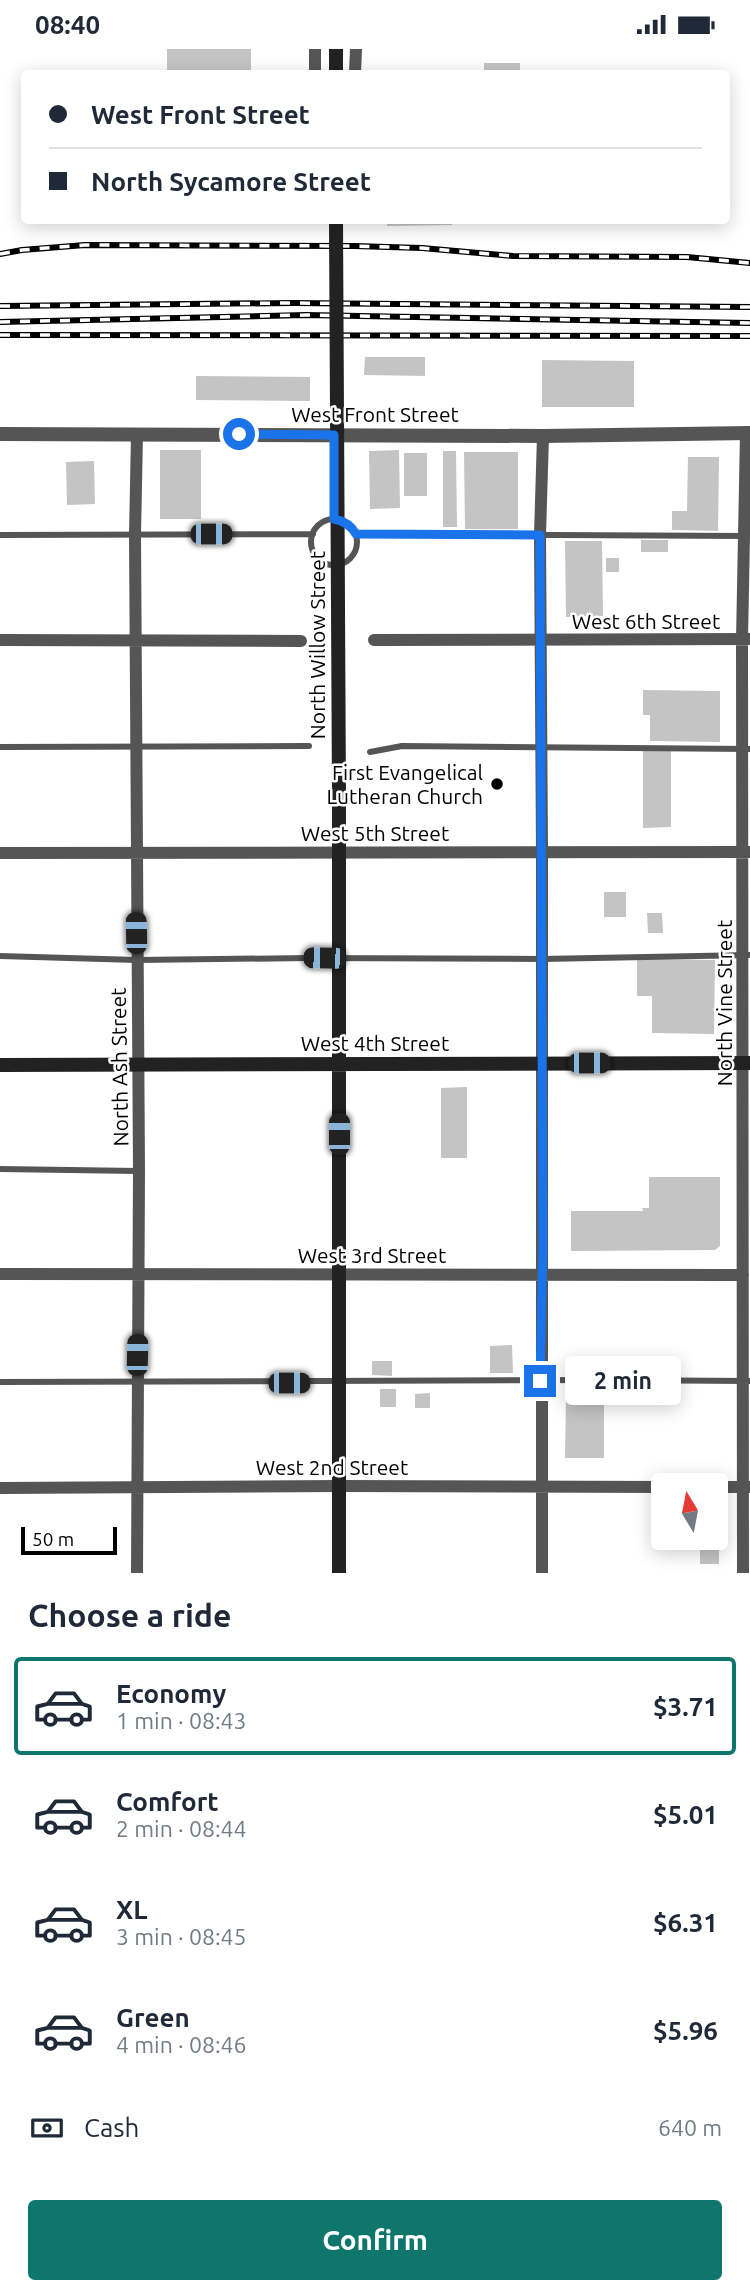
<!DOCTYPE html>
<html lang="en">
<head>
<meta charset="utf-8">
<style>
  body { margin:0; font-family:Ubuntu,sans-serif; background:#f6f6f7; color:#1f2937; height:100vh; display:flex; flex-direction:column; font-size:26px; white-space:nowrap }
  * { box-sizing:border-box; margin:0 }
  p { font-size:23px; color:#747a83 }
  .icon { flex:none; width:38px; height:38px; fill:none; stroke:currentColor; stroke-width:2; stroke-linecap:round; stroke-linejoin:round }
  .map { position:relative; height:1524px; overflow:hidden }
  .sheet { display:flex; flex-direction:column; background:#fff; flex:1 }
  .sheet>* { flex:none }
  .top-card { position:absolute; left:21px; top:21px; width:709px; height:154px; border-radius:7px; box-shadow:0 4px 18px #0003; display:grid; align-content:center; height:154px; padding:0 28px; background:#fff }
  .needle { width:46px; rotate:350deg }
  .controls { position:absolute; left:651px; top:1424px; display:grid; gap:14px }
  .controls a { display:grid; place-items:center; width:77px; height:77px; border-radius:7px; background:#fff; box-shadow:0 4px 18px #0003; font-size:35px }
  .scale { position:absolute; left:21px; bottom:18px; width:96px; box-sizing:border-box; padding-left:7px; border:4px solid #000; border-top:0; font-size:19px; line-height:24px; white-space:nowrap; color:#000; -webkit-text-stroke:5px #fff; paint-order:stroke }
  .end { position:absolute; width:32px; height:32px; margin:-16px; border:9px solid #1a73e8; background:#fff; box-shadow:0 0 0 4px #fff }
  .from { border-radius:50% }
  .bubble { position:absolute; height:49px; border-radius:7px; background:#fff; box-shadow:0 4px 18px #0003; font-size:23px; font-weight:700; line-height:49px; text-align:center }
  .car { position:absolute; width:21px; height:42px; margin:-21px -10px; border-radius:9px; box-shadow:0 0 5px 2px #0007; background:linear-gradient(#222 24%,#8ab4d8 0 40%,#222 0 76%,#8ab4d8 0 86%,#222 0) }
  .top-card b { display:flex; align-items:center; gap:24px; height:66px; font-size:26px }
  .top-card b+b { border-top:2px solid #e0e1e3 }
  .top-card i { width:18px; height:18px; background:#1f2937 }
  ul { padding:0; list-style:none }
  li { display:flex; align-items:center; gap:21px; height:98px; margin:0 14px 10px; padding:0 14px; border:4px solid transparent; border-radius:7px }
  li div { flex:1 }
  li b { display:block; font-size:26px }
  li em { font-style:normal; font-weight:700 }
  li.active { border-color:#0f766e }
  li>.icon { width:63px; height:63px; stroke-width:1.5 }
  h2 { padding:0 28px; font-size:32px; line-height:84px }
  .pay { display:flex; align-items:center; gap:18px; height:77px; padding:0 28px; font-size:26px }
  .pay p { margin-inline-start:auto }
  .button { display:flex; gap:14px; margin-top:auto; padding:14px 28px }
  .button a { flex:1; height:80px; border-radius:7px; background:#0f766e; color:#fff; font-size:28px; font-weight:700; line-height:80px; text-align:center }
  .status { display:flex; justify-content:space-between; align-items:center; height:49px; padding:0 35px; background:#fff; direction:ltr }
  .status svg { height:19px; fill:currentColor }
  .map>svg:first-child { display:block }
  .building { fill:#c4c4c4 }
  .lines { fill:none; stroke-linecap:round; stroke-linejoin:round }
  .service { stroke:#555; stroke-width:6 }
  .minor { stroke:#555; stroke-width:12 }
  .tertiary { stroke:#555; stroke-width:14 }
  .secondary { stroke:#222; stroke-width:14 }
  .rail-casing { stroke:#000; stroke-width:6 }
  .rail { stroke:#fff; stroke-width:3.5; stroke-dasharray:10; stroke-linecap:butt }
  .secondary-bridge { stroke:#222; stroke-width:14 }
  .route { stroke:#1a73e8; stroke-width:9 }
  .poi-dot { fill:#000; stroke:#fff; stroke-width:2.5 }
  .labels { text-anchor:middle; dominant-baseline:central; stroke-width:5; stroke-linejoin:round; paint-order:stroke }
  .street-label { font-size:21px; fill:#000; stroke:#fff }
  .poi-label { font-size:21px; fill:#000; stroke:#fff; text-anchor:end }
</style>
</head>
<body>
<div class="status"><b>08:40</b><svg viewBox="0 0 49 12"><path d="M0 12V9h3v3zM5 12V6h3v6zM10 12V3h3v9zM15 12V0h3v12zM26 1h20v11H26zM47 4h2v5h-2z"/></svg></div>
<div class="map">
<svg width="750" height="1524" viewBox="0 0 750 1524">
  <rect width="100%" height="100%" fill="#fff"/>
  <path class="building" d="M167,0H251V24H167Z
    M484,14H520V24H484Z
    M387,172H452V176L387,177Z
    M365,308H425V327L364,326Z
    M542,311L634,312V358H542Z
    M196,327L310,328V352L196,351Z
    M160,401H201V470H160Z
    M399,401L400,459L370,460L369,402Z
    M443,402H456L457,478H443Z
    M464,403H518V480H465Z
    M404,404H427V447H404Z
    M688,408H719L718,482L672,481V462H687Z
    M94,412L95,455L67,456L66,413Z
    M641,491H668V503H641Z
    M565,492H602L603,567L566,568Z
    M606,509H619V523H606Z
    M643,641L720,642V693L650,692V666H643Z
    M643,702H671V778L643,779Z
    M604,843H626V868H604Z
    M647,864H662L663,884H648Z
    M637,910L715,911L714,985L652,984V947H637Z
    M467,1038V1109H441V1039Z
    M649,1128H720V1197L715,1201L571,1202V1162H643L642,1159H649Z
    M512,1296L513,1324H490V1297Z
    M372,1312H392V1327L372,1326Z
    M380,1340H396V1358H380Z
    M430,1344V1359H415V1345Z
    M566,1346H604V1409H565Z
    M716,1468H719V1515H700V1489H716Z"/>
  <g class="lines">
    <path class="service" d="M311 493a23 23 0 1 1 46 0a23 23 0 1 1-46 0Z
      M356,485L746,487
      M0,486L313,485
      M0,698L309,697
      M370,703L402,697L750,700
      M0,907L137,911L308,909L542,910L750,906
      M0,1120L138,1122
      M0,1333L600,1331L750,1332"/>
    <path class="minor" d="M315,24V0
      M355,24L356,0
      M0,591L301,592
      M374,591L750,590
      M0,804L750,803
      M0,1225L743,1226
      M716,1438H750
      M0,1439L339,1437L663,1438
      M137,1524L139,1122L135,486L137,385
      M542,1524V803L540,486L543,387
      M743,1524L742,591L746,384"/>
    <path class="tertiary" d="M0,385L543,387L750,384"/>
    <path class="secondary" d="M336,0V24
      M0,1016L750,1014
      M339,1524V751"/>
    <g class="rail-casing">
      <path id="rail" d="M0,205L22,201L85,196L354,197L422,199L513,207L687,208L750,214
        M0,257L292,254L750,258
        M0,273L306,266L750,274
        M0,286L750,287"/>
    </g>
    <use href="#rail" class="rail"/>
    <path class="secondary-bridge" d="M336,172L339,751"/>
  </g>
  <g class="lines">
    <path class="route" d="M239,385L334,386V470C344,472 351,476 356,485L540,486L543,1199L540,1332"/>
  </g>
  <circle class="poi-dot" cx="497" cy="735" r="7"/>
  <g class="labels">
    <g class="street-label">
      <text x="375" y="365">West Front Street</text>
      <text x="646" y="572">West 6th Street</text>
      <text transform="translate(317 596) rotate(-90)">North Willow Street</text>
      <text x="375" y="784">West 5th Street</text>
      <text transform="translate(724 954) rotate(-90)">North Vine Street</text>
      <text x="375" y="994">West 4th Street</text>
      <text transform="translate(119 1018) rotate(-91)">North Ash Street</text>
      <text x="372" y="1206">West 3rd Street</text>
      <text x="332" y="1418">West 2nd Street</text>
    </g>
    <g class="poi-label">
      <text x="483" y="723">First Evangelical<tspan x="483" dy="24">Lutheran Church</tspan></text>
    </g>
  </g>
</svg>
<div class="controls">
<a><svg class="needle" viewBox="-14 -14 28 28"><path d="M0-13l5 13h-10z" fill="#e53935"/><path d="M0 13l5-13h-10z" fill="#747a83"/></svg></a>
</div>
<div class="scale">50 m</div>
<i class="end from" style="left:239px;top:385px"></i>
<i class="end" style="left:540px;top:1332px"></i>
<div class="bubble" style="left:565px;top:1307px;width:116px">2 min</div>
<i class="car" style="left:211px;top:485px;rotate:90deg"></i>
<i class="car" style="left:136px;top:884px;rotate:359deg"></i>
<i class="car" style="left:324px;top:909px;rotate:271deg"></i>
<i class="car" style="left:589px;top:1014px;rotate:90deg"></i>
<i class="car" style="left:339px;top:1085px;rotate:0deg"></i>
<i class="car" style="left:137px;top:1306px;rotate:1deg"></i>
<i class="car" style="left:289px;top:1334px;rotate:90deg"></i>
<div class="top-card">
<b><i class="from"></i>West Front Street</b>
<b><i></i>North Sycamore Street</b>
</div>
</div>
<section class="sheet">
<h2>Choose a ride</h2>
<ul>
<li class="active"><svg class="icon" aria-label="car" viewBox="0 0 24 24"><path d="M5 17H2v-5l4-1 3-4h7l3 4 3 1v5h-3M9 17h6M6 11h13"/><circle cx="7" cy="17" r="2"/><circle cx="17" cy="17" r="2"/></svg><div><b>Economy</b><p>1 min · 08:43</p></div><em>$3.71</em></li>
<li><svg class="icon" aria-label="car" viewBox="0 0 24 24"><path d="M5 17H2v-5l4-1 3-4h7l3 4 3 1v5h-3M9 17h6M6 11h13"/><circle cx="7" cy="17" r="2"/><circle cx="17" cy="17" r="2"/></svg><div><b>Comfort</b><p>2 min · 08:44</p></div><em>$5.01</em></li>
<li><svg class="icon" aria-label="car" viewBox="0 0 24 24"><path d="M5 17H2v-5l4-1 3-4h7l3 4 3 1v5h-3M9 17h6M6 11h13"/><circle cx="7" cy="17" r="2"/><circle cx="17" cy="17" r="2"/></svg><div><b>XL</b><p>3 min · 08:45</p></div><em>$6.31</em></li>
<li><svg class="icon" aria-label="car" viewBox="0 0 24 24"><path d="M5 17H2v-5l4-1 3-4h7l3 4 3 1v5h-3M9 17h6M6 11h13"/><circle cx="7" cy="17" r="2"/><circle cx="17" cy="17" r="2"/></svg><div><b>Green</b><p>4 min · 08:46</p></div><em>$5.96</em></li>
</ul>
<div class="pay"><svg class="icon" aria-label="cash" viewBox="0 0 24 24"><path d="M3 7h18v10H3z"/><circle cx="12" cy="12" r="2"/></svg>Cash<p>640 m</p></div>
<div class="button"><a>Confirm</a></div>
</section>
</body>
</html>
